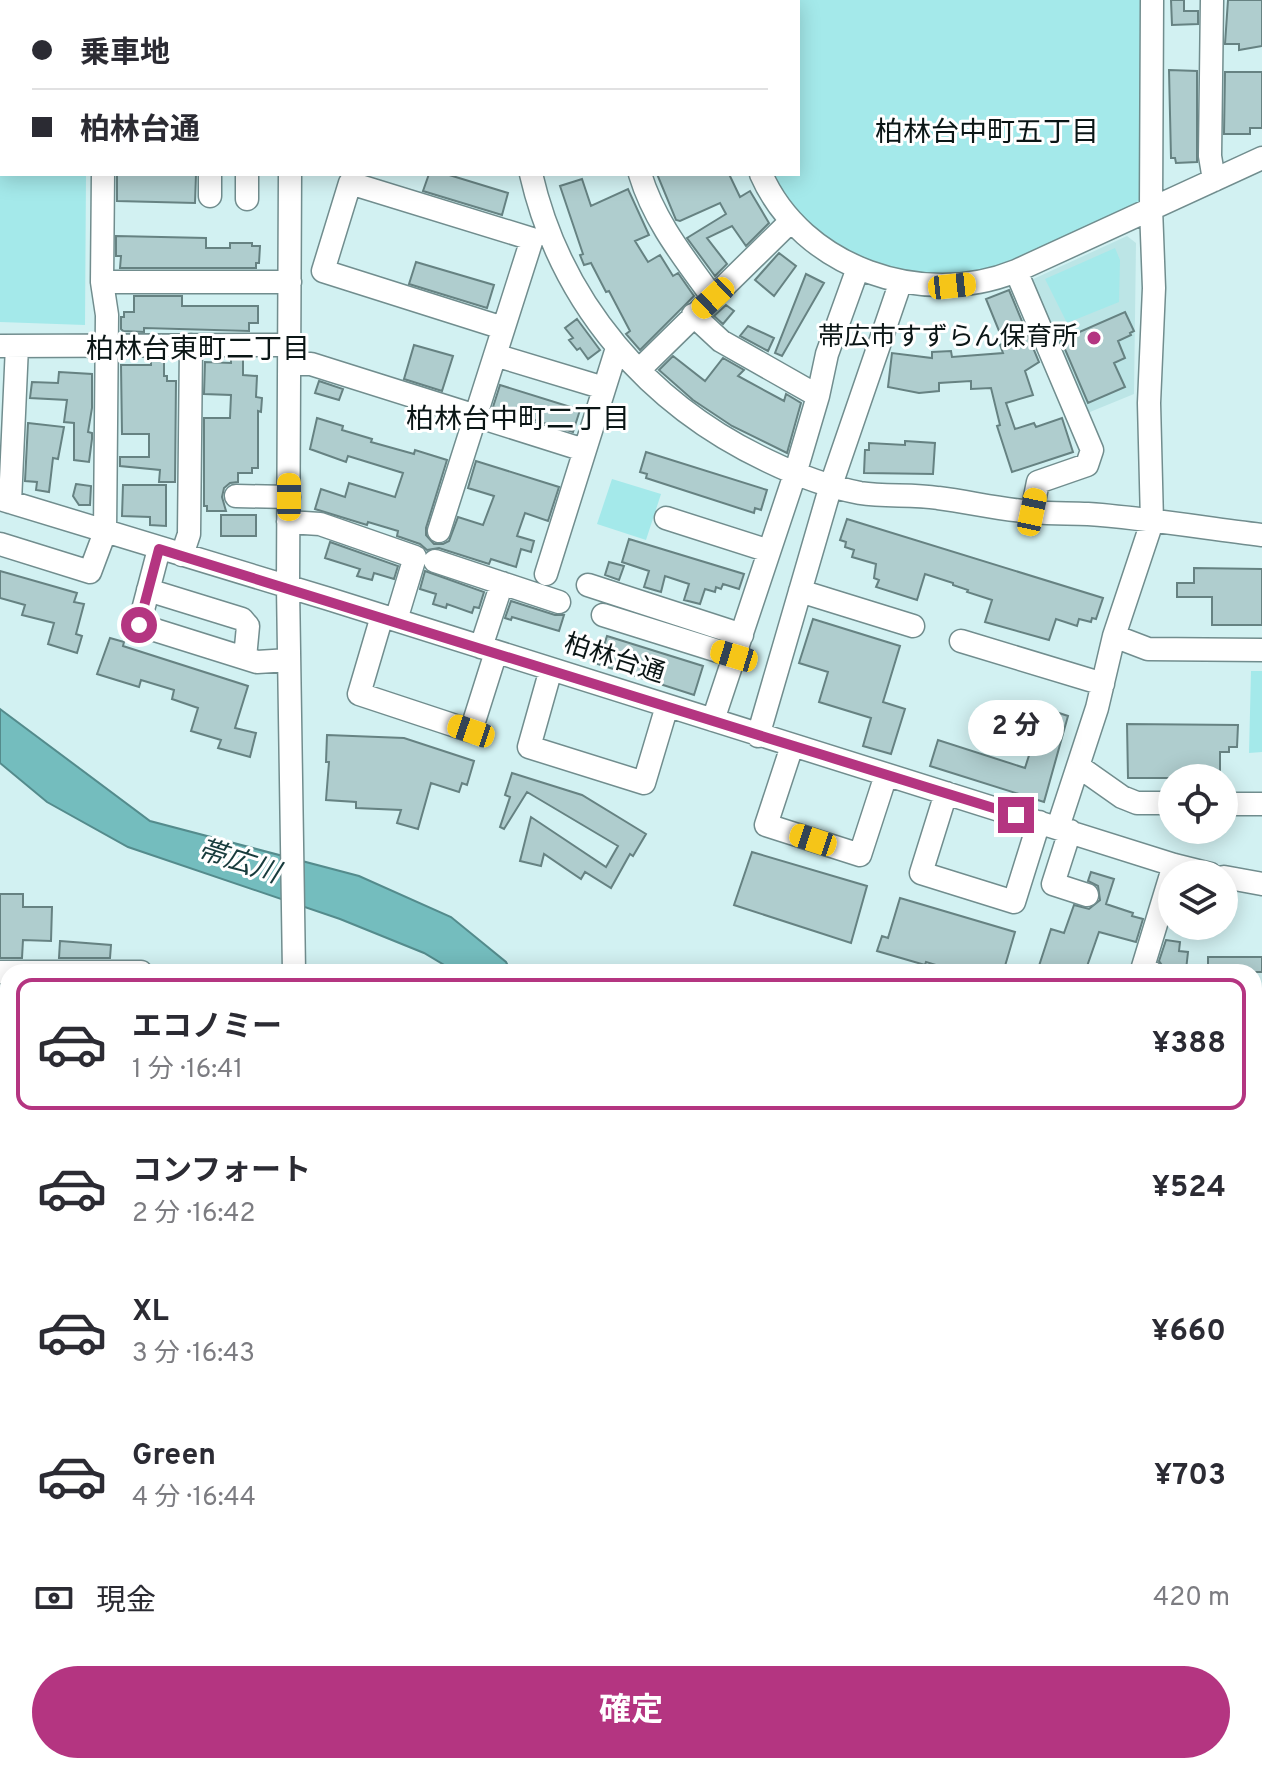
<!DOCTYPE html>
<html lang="ja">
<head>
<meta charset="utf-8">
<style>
  body { margin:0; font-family:Overpass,"Noto Sans JP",sans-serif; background:#f2f2f3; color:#2b2b33; height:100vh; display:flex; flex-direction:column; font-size:30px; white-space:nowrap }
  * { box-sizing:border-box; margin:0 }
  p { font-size:26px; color:#7c7c81 }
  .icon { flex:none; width:44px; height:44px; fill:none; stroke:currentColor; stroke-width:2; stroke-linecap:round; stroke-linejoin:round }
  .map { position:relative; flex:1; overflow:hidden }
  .drawer { position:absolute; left:0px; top:964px; width:1262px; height:810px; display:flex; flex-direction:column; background:#fff; border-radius:24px 24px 0 0; box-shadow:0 4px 20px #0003 }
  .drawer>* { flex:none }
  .top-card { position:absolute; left:0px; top:0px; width:800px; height:176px; box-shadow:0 4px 20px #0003; display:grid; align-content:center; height:176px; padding:0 32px; background:#fff }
  .controls { position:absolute; left:1158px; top:764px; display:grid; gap:16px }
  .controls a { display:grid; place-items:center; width:80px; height:80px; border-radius:50%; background:#fff; box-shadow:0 4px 20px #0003; font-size:40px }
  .end { position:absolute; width:36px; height:36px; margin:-18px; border:10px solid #b43581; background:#fff; box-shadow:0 0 0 4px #fff }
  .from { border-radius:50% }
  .bubble { position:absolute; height:56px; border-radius:28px; background:#fff; box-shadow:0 4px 20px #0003; font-size:26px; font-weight:700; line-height:56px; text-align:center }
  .car { position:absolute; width:24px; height:48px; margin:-24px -12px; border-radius:10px; box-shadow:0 0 6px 2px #0007; background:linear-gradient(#f5c518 24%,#345 0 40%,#f5c518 0 76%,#345 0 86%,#f5c518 0) }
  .top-card b { display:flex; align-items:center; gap:28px; height:76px; font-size:30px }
  .top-card b+b { border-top:2px solid #e1e1e2 }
  .top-card i { width:20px; height:20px; background:#2b2b33 }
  ul { padding:14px 0 0; list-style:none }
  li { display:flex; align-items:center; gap:24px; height:132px; margin:0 16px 12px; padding:0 16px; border:4px solid transparent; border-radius:16px }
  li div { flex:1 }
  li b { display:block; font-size:30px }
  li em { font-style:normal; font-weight:700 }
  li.current { border-color:#b43581 }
  li>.icon { width:72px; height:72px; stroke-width:1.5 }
  .pay { display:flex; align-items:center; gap:20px; height:88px; padding:0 32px; font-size:30px }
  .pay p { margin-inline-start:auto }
  .action { display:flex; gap:16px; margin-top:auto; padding:16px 32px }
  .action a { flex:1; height:92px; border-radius:48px; background:#b43581; color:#fff; font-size:32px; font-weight:700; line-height:92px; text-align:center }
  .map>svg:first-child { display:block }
  .built { fill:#bce5e6 }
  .green { fill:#a4e9ea }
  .water { fill:#74bdbe; stroke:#548b8c; stroke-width:2 }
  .building { fill:#afcdce; stroke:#668282; stroke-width:2 }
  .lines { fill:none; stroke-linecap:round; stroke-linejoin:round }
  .minor-casing { stroke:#718d8e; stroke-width:25 }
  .minor { stroke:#fff; stroke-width:22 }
  .rail { stroke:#223030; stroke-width:5; stroke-dasharray:4 8; stroke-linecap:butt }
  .route { stroke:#b43581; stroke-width:10 }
  .poi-dot { fill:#b43581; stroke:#fff; stroke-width:3 }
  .labels { text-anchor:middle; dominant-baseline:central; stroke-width:6; stroke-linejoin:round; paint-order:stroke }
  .poi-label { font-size:26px; fill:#0b1616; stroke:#fff; text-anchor:end }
  .street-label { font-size:26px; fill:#0b1616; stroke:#fff }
  .neighbourhood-label { font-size:28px; fill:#0b1616; stroke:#fff }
  .water-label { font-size:28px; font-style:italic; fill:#183c3d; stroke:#fff }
</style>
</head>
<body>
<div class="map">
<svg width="1262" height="1773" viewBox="0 0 1262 1773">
  <rect width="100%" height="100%" fill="#d2f1f2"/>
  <path class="built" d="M316,0H720V2H316Z
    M1127,236L1136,243L1134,394L1085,414L1029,281Z"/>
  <path class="green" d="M516,0H709V2H516Z
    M737,0H1152L1151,208L952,286L821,248L761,174H798V2Z
    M0,27L2,174H86L85,325L0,322Z
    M1115,248L1120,260L1119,302L1067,323L1045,279Z
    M612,479L661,494L646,540L597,524Z
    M1251,671H1262V752L1249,753Z"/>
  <path class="water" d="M0,709L150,821L359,876L451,917L506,962L511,972H456L424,953L340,919L128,847L47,802L0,763Z
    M1254,1134L1262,1137V1176L1254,1173Z"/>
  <path class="building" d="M1171,0H1184V11H1198V24L1172,25Z
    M1228,0H1262V46L1239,50V44H1225Z
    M1169,70L1197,71V162L1176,163L1175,158H1171Z
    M1225,72H1262V128H1250V134H1224Z
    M117,174H196L195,203L117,201Z
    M429,174H446L508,193L502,215L423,191Z
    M657,174H729L740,197L750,191L769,223L746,246L732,226L707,238L727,264L715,276L687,238L726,214L720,203L680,221L676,220Z
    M582,179L591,206L628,189L649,235L635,241L648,262L660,255L673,276L678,273L694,296L640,350L626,334L630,331L609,291L606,292L591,263L584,265L580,255L583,254L560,186Z
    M116,236L206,238V248H230V243H252V246H260L259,263H256V268H120L121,256H116Z
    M779,253L796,266L774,296L755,280Z
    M416,262L494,285L487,308L409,284Z
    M806,274L824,283L782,356L775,353Z
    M1009,290L1039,362L1025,371L1033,395L1006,403L1015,429L1034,423L1036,427L1062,418L1073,452L1012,472L997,426L1000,425L991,388L971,389V381L939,383V391L919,393L888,387L892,353L932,358V352L951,351L952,357L1003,353L1000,345L1004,343L986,299Z
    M134,296H182V306H258V323H249V331L144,328V332L123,331L121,329V317H124V312H134Z
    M726,305L734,311L723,324L714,316Z
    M1125,312L1134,331L1130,333L1131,335L1118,341L1125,358L1114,363L1125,387L1088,403L1061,340Z
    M577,319L600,350L588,359L580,348L577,350L569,340L573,338L565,328Z
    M748,326L774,338L768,351L740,336Z
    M414,345L453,356L442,391L404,379Z
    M673,356L705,381L723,358L744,370L738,376L784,401L786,394L801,403L787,453L732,426L693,400L659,370Z
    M151,359H164V376H167V381H176L175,482H159L160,470L120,466V457H149V434H122L121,365H151Z
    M231,359H243V375L257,376L256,397L262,398L261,412L258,411V468H252V473H238V482L230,483L224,488L222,497L226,511H207V506H204V418H230L231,395L204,394L205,362L231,363Z
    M59,372L92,374V408L88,432L92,433V439L89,462L74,460V423L64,422L67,400L30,398L32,382L58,383Z
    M319,381L343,389L339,400L315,393Z
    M500,385L580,410L573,432L493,407Z
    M317,418L343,426L342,430L372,439L371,442L414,454L415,450L447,460L426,528V535L434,544H443L449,541L458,517L483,525L494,496L468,488L476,461L559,487L548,521L525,513L517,536L534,541L531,552L521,549L516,567L491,559L489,564L439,548L427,550L420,544L397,536L398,531L368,522L367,525L315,509L321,489L345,497L349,483L395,497L403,473L348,456L346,462L310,449Z
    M28,423L64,427L58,459L53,458L49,492L36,490L37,482L25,481Z
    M905,441L935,443L933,474L864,473L865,450H869V443L905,445Z
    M646,452L767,490L761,510L755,508L754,513L646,478L647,474L640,472Z
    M76,484L91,486L90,505H79L73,496Z
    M123,485H166V526L150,525V517L122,516Z
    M221,515H256V536H221Z
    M847,519L1103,598L1096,619L1092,618L1091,622L1079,619L1077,626L1056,619L1049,640L985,622L992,600L967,592L968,590L953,585V583L925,574L917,600L876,587L879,580L874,578L876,564L852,557L854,550L845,547L846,542L840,540Z
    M629,539L744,574L739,589L723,584L721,589L716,587L715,592L705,589L700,604L684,600L689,584L665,576L661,592L644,587L649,571L622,562Z
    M330,542L398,566L394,579L374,573L372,580L357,576L360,569L325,558Z
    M609,562L624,566L619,580L605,575Z
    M1194,568L1262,569V625H1212V597H1177V583H1194Z
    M0,571L77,593L74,602L84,604L76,634L82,636L77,653L48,644L54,623L22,615L25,605L0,598Z
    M425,571L484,592L479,608L474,607L472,613L447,604L446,608L433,604L436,594L420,589Z
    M511,601L555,615H564L559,631L512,617L511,620L505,618Z
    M813,619L900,646L883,702L905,709L891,754L863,746L871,718L819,702L828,672L799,663Z
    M607,636L703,666L694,695L598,664Z
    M110,638L124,642L123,646L248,686L235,728L256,733L250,757L218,748L221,740L191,731L198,708L172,699L174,690L141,680L139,687L97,674Z
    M1044,708L1068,716L1044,802L930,766L938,740L1025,768Z
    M1127,724L1238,725L1237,747H1229V752H1220V778H1128Z
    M327,735L404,738L474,761L467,785L462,783L459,792L431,783L418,829L397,823L401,810L356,808V802L326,800L329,762H326Z
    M512,773L582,795L646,834L633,856L630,854L611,888L585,872L581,879L544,854L541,866L520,861L531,817L606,867L618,846L527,792L504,829L500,827L510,797L505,795Z
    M752,852L867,886L851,943L734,905Z
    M1091,872L1114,879L1106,904L1133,913L1132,916L1143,919L1136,942L1099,932L1085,972H1037L1051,929L1064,933L1074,905L1089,909L1100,900L1098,886L1088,881Z
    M0,894H23V907H52L51,941L23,940L22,958H0Z
    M900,898L1015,932L1005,966H1003L1001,972H959L926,962L925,965L877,951L882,936L888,938Z
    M1166,940L1180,942L1179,951L1188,952L1186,970L1164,968L1159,961Z
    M60,941L111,945L110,958H59Z
    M1208,957H1262V972H1208Z"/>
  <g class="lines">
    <g class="minor-casing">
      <path id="minor" d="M737,0V2
        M1212,0L1210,156L1214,180
        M84,2V0
        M186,2V0
        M293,2V0
        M346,2V0
        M0,6H2
        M290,174L288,587L294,972
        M531,174C561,304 649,405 768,461C797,475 829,487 860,493C885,497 912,494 938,498C970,502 1002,510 1034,512C1052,514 1070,513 1088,514C1146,518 1204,528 1262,535
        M640,174C654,221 685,259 713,298
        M761,174C802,268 923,309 1016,271L1262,158
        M210,196V174
        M247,199V174
        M1016,271L1092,450L1087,465L1038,482L1032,512
        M102,282H290
        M693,315L721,341L818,396
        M0,346L290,345
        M495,355L604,388
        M290,364H311L584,450
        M639,370L791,221
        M236,496L289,497
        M0,499L329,599L1174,865L1210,874
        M10,502L17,346
        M666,518L769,551
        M288,522L320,524L415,557L396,620
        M439,531L532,239L350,183L323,271L503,328
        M0,544L90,572L105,532L107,315L102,282L103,174
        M159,549L139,625L257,662L289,660
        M182,555L189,534L191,345
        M435,561L559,602
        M546,574L617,348
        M588,585L742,635
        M148,590L242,619L248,626L245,658
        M800,591L913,626
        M603,615L734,656
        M382,616L359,694L471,731L496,652
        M1114,636L1148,649L1262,650
        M961,641L1103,684
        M481,647L502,583
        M551,669L529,747L644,783L667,706
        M713,720L795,474L818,396L827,354L858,268
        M758,736L831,485L901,281
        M792,746L766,825L860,855L886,775
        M1078,766L1122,797L1137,803H1172
        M946,793L921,873L1014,902L1039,822
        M1224,804H1262
        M1058,827L1097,708L1114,636L1152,522L1149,403L1154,288L1151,208L1152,0
        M1070,831L1053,884L1087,895
        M1224,877L1262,884
        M0,972H141
        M1151,972L1142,970L1174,865
        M0,1072H8
        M0,1177H8
        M1254,1286H1262
        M0,1375H8
        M1254,1403H1262
        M0,1471H8
        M0,1524H8
        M1254,1524L1262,1525
        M1254,1649H1262
        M0,1717H8
        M1254,1727H1262
        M0,1742H8
        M188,1773V1766
        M262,1773L264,1766
        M294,1773V1766"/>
    </g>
    <use href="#minor" class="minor"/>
    <path class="rail" d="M0,1731H8
      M1254,1740H1262"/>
  </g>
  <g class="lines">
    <path class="route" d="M139,625L159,549C445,635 730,727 1016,815"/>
  </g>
  <circle class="poi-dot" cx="1094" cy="338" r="8"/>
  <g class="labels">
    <g class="poi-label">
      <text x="1078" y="338">帯広市すずらん保育所</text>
    </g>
    <g class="street-label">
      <text transform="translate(614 660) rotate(18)">柏林台通</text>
    </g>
    <g class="neighbourhood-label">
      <text x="987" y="134">柏林台中町五丁目</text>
      <text x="198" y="351">柏林台東町二丁目</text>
      <text x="518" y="421">柏林台中町二丁目</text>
    </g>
    <g class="water-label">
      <text transform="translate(238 863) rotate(18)">帯広川</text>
    </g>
  </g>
</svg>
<div class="controls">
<a><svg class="icon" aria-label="locate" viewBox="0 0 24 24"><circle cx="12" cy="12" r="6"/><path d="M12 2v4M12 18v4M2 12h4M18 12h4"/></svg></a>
<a><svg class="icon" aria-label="layers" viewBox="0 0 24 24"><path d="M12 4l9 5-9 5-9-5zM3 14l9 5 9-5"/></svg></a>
</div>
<i class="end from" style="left:139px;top:625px"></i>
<i class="end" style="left:1016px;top:815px"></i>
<div class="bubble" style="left:968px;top:700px;width:96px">2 分</div>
<i class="car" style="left:952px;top:286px;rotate:84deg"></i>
<i class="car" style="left:713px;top:298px;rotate:227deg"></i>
<i class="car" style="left:289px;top:497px;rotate:0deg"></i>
<i class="car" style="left:1032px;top:512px;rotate:12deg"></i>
<i class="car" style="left:734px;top:656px;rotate:287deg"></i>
<i class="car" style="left:471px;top:731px;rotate:289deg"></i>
<i class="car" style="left:813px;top:840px;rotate:288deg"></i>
<div class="top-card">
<b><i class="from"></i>乗車地</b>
<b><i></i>柏林台通</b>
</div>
<section class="drawer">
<ul>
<li class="current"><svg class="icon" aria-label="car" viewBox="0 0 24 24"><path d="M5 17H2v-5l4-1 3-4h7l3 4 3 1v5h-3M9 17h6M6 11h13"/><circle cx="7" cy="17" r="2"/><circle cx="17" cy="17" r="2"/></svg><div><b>エコノミー</b><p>1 分 · 16:41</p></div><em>¥388</em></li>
<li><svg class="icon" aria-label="car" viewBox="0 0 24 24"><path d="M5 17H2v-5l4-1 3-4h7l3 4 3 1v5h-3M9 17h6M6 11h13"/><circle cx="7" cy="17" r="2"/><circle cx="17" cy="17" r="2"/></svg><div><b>コンフォート</b><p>2 分 · 16:42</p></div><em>¥524</em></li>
<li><svg class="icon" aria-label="car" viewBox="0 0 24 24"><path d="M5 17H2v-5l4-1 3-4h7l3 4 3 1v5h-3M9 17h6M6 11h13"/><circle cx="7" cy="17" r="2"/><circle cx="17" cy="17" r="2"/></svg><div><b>XL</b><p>3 分 · 16:43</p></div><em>¥660</em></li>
<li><svg class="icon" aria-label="car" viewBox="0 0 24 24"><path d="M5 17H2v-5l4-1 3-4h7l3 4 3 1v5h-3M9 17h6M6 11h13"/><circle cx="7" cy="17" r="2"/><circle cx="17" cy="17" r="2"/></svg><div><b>Green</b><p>4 分 · 16:44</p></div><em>¥703</em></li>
</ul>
<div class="pay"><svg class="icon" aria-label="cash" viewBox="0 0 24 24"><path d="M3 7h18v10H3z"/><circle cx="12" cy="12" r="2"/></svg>現金<p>420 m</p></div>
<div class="action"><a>確定</a></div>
</section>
</div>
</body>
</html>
